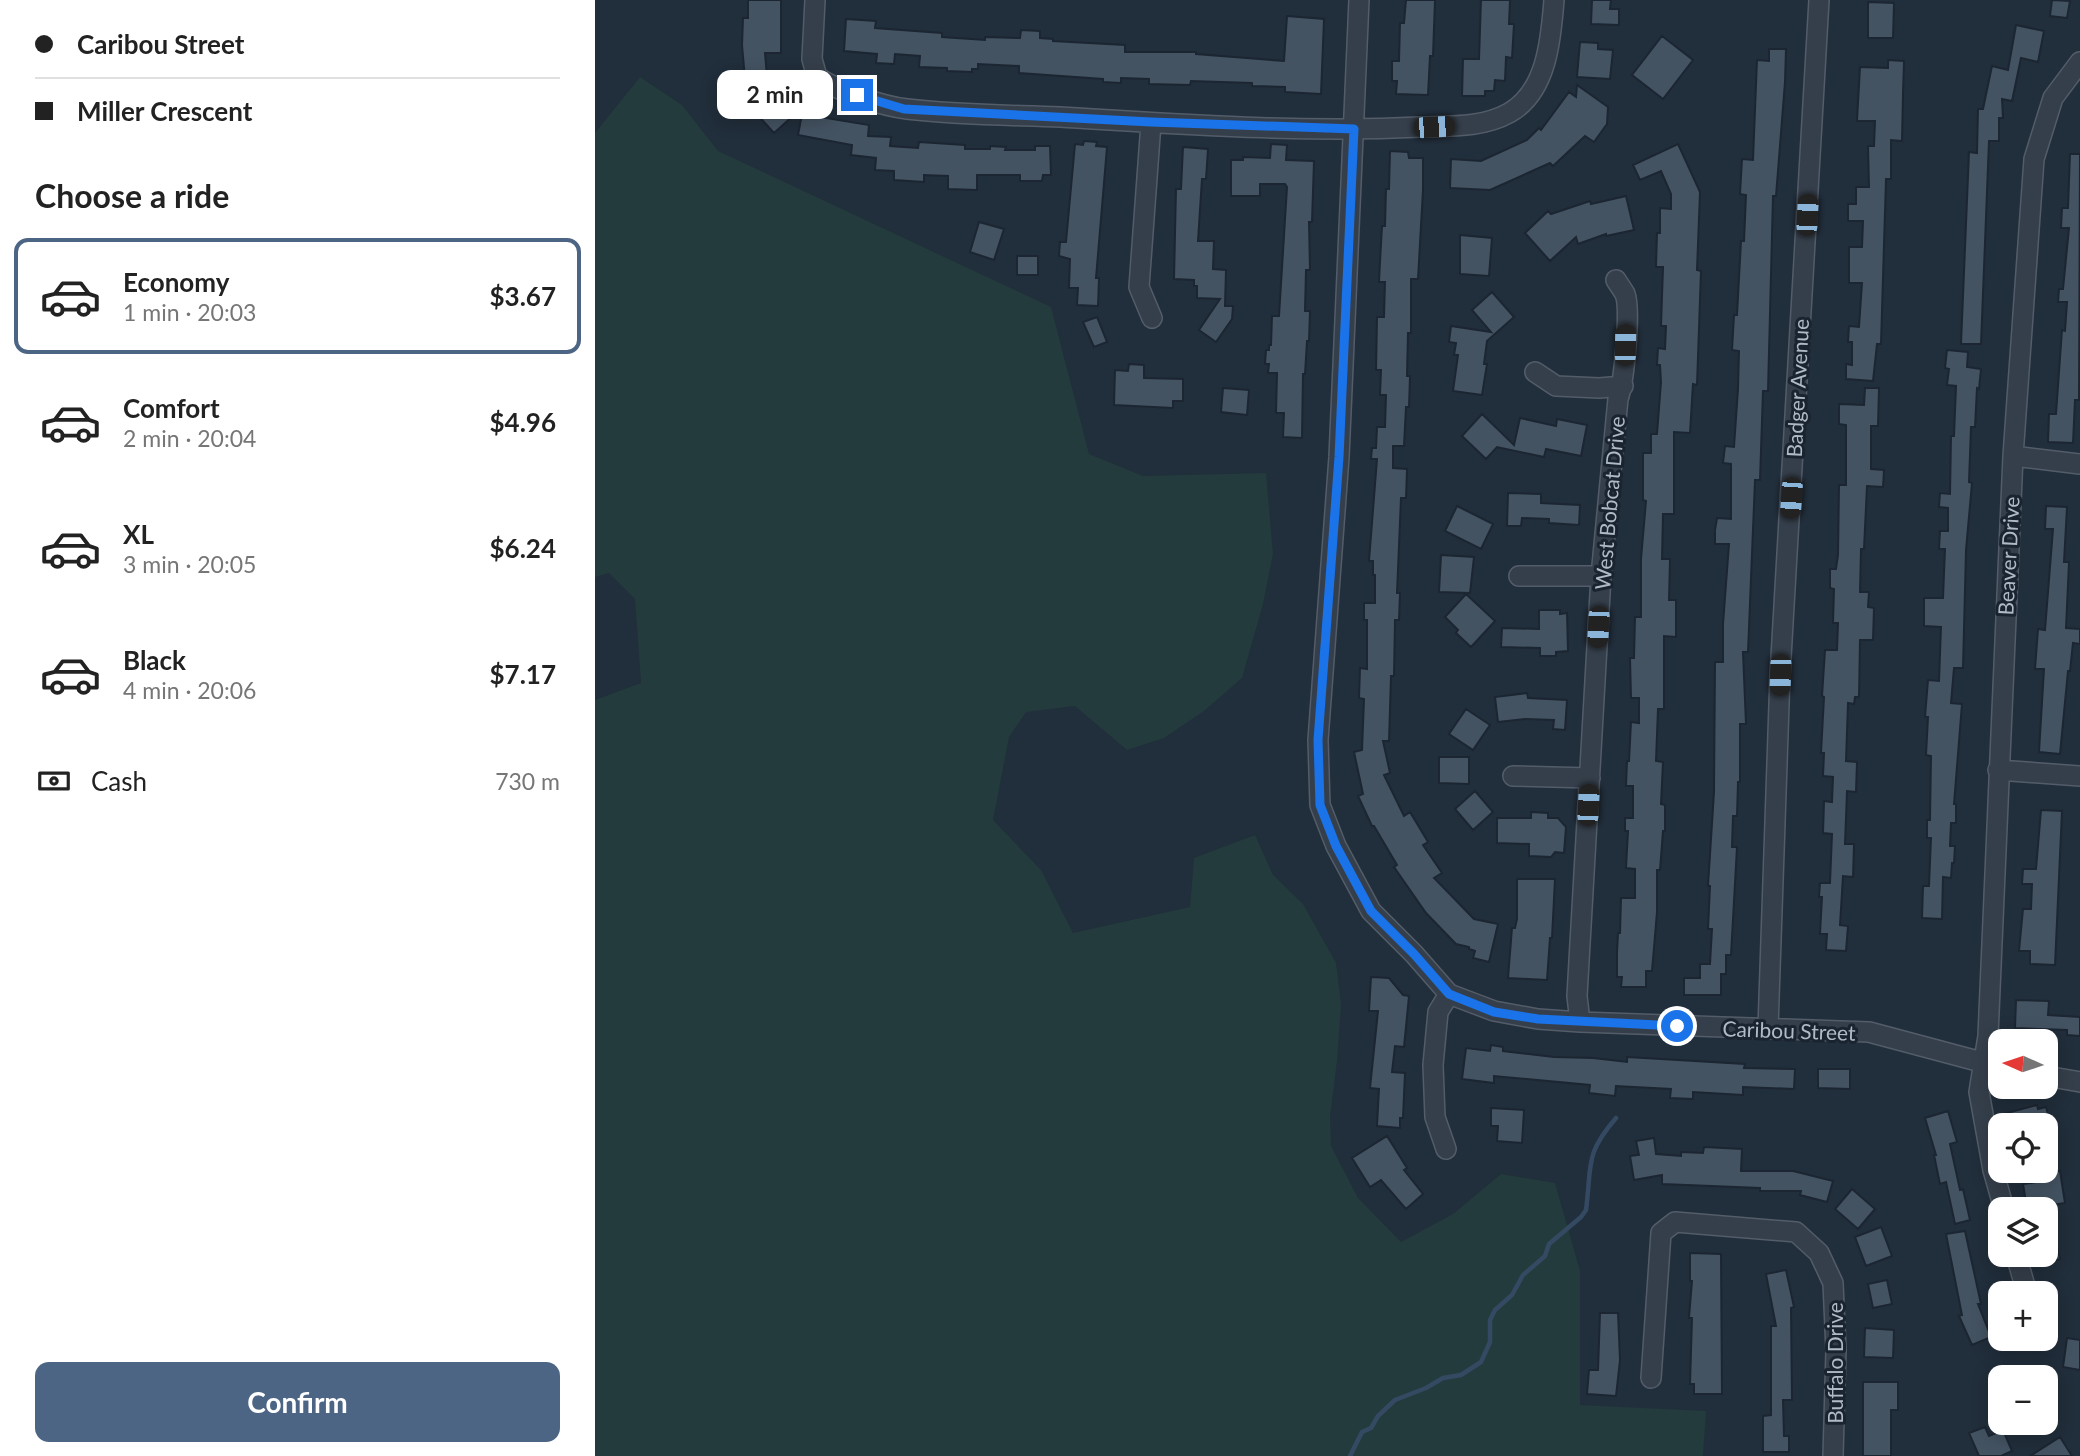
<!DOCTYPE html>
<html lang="en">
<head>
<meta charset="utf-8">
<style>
  body { margin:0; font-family:Lato,sans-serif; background:#f2f2f2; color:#222; height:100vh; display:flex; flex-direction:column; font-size:26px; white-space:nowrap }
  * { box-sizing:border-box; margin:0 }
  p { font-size:23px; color:#767676 }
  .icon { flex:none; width:38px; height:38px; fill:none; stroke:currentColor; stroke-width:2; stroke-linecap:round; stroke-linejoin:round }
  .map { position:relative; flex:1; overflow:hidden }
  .panel { display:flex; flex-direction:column; background:#fff; width:595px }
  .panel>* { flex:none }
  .top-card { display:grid; align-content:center; height:154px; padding:0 35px; background:#fff }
  .needle { width:46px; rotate:273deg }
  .tools { position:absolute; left:1393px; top:1029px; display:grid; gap:14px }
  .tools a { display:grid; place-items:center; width:70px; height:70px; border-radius:14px; background:#fff; box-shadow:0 4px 18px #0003; font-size:35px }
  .end { position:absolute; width:32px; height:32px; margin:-16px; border:9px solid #1a73e8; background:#fff; box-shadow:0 0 0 4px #fff }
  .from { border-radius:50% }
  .bubble { position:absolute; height:49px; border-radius:14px; background:#fff; box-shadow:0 4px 18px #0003; font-size:23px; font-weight:700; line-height:49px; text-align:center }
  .car { position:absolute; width:21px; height:42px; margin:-21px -10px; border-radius:9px; box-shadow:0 0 5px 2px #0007; background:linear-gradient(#222 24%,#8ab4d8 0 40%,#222 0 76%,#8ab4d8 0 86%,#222 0) }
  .top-card b { display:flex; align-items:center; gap:24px; height:66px; font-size:26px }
  .top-card b+b { border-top:2px solid #e0e0e0 }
  .top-card i { width:18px; height:18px; background:#222 }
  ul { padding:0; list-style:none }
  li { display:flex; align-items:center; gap:21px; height:116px; margin:0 14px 10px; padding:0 21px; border:4px solid transparent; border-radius:14px }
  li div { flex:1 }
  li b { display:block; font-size:26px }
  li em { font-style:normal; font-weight:700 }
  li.active { border-color:#4d6584 }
  li>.icon { width:63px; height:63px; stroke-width:1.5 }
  h2 { padding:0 35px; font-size:32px; line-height:84px }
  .pay { display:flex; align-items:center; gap:18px; height:77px; padding:0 35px; font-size:26px }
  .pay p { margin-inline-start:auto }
  .primary-button { display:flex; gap:14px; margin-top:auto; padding:14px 35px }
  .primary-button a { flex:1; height:80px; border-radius:14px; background:#4d6584; color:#fff; font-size:28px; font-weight:700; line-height:80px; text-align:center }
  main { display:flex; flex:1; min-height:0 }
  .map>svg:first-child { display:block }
  .green { fill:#233b3c }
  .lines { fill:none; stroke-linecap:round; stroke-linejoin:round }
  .stream { stroke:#344a63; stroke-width:4.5 }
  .building { fill:#445362; stroke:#1c2632; stroke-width:2 }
  .minor-casing { stroke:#535d69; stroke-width:22 }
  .minor { stroke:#353f4b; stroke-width:19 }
  .route { stroke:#1a73e8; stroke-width:9 }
  .labels { text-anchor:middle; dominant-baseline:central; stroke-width:6; stroke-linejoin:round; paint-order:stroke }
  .street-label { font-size:21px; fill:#b0bac7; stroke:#1a2430 }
</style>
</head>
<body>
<main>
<section class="panel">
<div class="top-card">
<b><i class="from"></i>Caribou Street</b>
<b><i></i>Miller Crescent</b>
</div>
<h2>Choose a ride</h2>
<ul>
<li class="active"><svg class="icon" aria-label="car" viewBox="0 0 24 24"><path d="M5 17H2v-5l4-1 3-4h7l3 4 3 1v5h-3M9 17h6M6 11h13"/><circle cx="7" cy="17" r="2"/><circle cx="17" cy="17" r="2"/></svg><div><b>Economy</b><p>1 min · 20:03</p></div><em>$3.67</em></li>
<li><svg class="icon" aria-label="car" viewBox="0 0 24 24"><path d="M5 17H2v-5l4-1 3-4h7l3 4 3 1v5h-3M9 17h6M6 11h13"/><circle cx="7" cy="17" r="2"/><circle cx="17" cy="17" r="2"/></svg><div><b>Comfort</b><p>2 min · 20:04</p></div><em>$4.96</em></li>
<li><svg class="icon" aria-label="car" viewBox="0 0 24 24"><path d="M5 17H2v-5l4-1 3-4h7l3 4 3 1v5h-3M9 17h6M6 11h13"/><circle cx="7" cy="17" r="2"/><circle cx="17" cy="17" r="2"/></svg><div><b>XL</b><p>3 min · 20:05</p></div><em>$6.24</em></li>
<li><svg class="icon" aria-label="car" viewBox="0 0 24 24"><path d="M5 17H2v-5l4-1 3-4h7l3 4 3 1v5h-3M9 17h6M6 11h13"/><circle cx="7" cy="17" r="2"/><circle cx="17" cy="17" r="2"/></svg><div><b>Black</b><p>4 min · 20:06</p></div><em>$7.17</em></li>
</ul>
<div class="pay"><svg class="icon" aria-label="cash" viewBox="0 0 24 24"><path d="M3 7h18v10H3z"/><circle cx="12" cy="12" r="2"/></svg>Cash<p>730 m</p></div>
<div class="primary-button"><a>Confirm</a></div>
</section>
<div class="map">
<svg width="1485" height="1456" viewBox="0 0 1485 1456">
  <rect width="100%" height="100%" fill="#212e3b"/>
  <path class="green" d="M45,77L87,105L123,151L456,307L494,454L548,476L671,473L678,554L668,604L647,678L609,711L569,738L532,750L480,706L431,712L414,737L398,820L446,870L478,933L595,907L599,858L660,835L678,875L708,904L741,963L746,1004L742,1061L735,1116L736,1146L763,1198L806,1242L858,1214L906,1174L960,1183L985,1271V1405L1111,1411L1108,1456H0V700L46,683L40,599L14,573L0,577V133Z"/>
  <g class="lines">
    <path class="stream" d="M755,1456L767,1432L776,1428L783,1416L800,1400L831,1388L848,1378L866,1375L886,1362L895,1342V1320L900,1310L917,1295L928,1275L950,1256L954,1244L986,1217L991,1210C997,1165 989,1155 1021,1118"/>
  </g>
  <path class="building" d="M153,0H186V53H170L173,88L151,90L147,45L148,18H153Z
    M811,0H840L838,56H835L833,95L801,94L802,81H797V61H804L805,23H809Z
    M886,0H915L914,24H919L917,58L911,57L910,81L900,80L899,91H890V96H867L868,59H884Z
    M997,0H1016L1015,9H1024V25L996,24Z
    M1457,0L1475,1L1472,18L1455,16Z
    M1273,2L1299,3L1298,38H1273Z
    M692,16L729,19L726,94L690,92V87L657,86V83L596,81L595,85L554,84V79L526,78V83L508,82V79L424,73V66L383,64V69H377V72L352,71V68L324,67L325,56L300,54L299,64L281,63L282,54L249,51L251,19L281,21L280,28L347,33V37L390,40V37L425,38L426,30L445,31V38L458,39V41L530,45V52H601V54L689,61Z
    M1421,25L1449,31L1443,62L1426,58L1417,101L1407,99L1408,118H1404V141H1394L1386,344H1366L1374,152L1382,153L1383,109H1388L1397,66L1413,70Z
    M1067,36L1098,60L1068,99L1037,75Z
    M985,42L1003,43V49L1018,50L1015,79L982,77Z
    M1174,49H1191L1190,82L1181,196H1178L1173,391H1168L1165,480H1160L1153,652H1148L1151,724H1145V782H1143L1142,816H1138L1137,847H1142L1136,955H1131V974H1126V995H1089V978H1105V964H1115L1117,929H1113L1115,886H1113L1119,792L1120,662H1128V624L1134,544H1120V530L1122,518L1136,519V464L1128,463L1130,446L1139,447L1143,389L1144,351L1137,350L1139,315H1142L1146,241H1149L1151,195L1145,194L1147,159L1158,160L1162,60L1174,61Z
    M1293,60L1309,61L1308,93L1307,141L1296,140V179H1291L1286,344H1282L1278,381L1251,379V364L1257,365V342H1253L1254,326L1264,327L1267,283H1254V247H1267L1268,221H1253V204H1261V187H1274L1273,146H1279L1280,121H1262L1265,67L1293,68Z
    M982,85L1013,107L1012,124L999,142L990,136L958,166L955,163L895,190L855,188L856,159L886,161L932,140L944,128L946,130L974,92L981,97Z
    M182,94L199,115L179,133L161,113Z
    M207,114L274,125L273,136L296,137L295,146L323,148L324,142L370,145V149H395V146L411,147L410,150H440V146H455L456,175H448L447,181H425V175H382V190L353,189V176L329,175V182L299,180V171L280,170L281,158L256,155L257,145L203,135Z
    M489,141L502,142L501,146L512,147L501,278H504L503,306L482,305L483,288H474L475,259L464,256L465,242H471L480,144L488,145Z
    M676,144L692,145L691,160L719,161L717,222H714L715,270H711L710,311H715L714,341H712L710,374H708L707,438L688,437L689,413H681L682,373H673L674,364H670L671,350H674V345H676L677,316H684L692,187L690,184H665V196H636V160H648V157L675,158Z
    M1083,144L1105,192L1102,270L1106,271L1102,385L1098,384L1095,433L1079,432V514H1068L1067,559H1075L1074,600H1081V637L1069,636V709H1063L1061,761L1068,762L1066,804L1070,805V831H1068L1065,870H1062V912L1057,971H1051V987H1026L1027,977H1022V953L1023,933H1025L1026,898H1040V869L1031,868L1033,831H1030V818H1038V786H1031L1032,761H1034L1036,722L1044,723V698H1036L1035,658H1039L1040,617H1046V559L1051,501L1048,500V453H1056V434H1062L1066,382L1065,365H1062L1063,348L1070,349L1071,326H1066L1068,267H1061L1062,233H1065V208L1076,209V194L1066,171L1045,180L1038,165Z
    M588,147L613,149L611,179H607L603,241H619L618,269L631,270L630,306H638L637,319L621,342L604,330L625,299L602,298V286H599V280L579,279L581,189H586Z
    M795,151L813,152L814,158H828V190L823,279H816V333H813L812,376H815L814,407H811L809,446H798V468L812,469L811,498H806L802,593H805L804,620H800L799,676H796L794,741H788L795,773L789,775L809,816L815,812L833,842L828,845L847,873L839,878L879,919L903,924L894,962L878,958L880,951L874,949V947L861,944L831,913L799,867L802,865L779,826H777L763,796L768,794L759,752L767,750L769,699L764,698L765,668L772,669V620H769V603H780V575H778V561H774L782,459H776L777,448H781L782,427H790L791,395H785L786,370H781L782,317H789L790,282H784L785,262L787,226H790L791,189H794Z
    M1475,154H1485L1484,400H1480L1478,443L1453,442L1454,414H1461L1467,330L1470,331L1472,302H1463L1464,289H1468L1474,228H1466L1467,208H1473Z
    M1031,196L1039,230L1011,236V234L983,244L981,237L955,261L930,233L953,211L956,214L995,201L996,204Z
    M384,222L409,229L399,260L375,252Z
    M865,235L897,238L894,276L865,274Z
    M422,256H443V275H422Z
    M897,292L919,317L892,341L889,364H892L887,395L858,391L863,355H859L861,343L854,342L856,326L896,332L877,310Z
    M502,317L512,342L499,347L488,322Z
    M1352,350L1373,352L1372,367L1386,369L1384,389L1382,388L1380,427H1376L1374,482L1377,483L1371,550L1368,668H1359L1356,703L1367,704L1359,804H1361V823H1356L1355,846H1360L1359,863H1357L1356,878L1348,877L1347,919L1327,918L1328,886H1334L1336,838H1332V820H1335L1336,756L1331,755L1333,717H1330L1333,680L1344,681L1346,627L1329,626V598H1348L1350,549H1344L1345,531H1353V508L1344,507L1345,493L1355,494L1356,436H1359L1361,386L1352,385L1354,369L1350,368Z
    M534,364L549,365V378L588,379V401H578V408L519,405L520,370L533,371Z
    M628,388L654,390L652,415L626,412Z
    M1270,388H1284L1283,426H1276V469L1289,470L1288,487L1272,486L1269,549H1266L1265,592H1274L1273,607L1279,608L1278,640H1265L1264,697H1260L1259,704L1253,703L1251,761L1262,762L1261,792L1252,791L1250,844H1259L1258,877L1248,876L1245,925L1253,926L1251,951L1231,950L1232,934H1225L1227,897H1224L1225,883H1235L1237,834L1228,833L1229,801L1237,802L1238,777L1228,776L1229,753H1226L1229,697L1227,696L1230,650H1242L1243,623H1238L1239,589L1235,588V569H1241L1243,555L1244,485H1251V425L1244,424V404L1269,405Z
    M887,414L919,445L925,418L961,426L962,419L992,425L986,456L951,449L949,457L902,447L891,459L867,436Z
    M913,493L946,494V503L985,505L984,525L954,523V519L927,518L926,526H912Z
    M862,506L898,524L886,549L850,531Z
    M1451,506L1472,507L1469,562H1474L1471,628L1485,629V644L1478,643L1475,671H1473L1465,754L1444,752L1449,669H1440L1443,629L1450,630L1458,529H1450Z
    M846,555L879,557L875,593L844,592Z
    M871,594L900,621L876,647L861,633L863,630L850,617Z
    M944,610H965V614L972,613L973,651L961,652V656H945V648L906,647L907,628L944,629Z
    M932,693L933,698L972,700L970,730L958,729L959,720L930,719L903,722L900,697Z
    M871,709L895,725L878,750L854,734Z
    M844,757H874V784L844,783Z
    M880,791L898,812L878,830L860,809Z
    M1446,810L1467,811L1460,965L1435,964V951H1424L1428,909H1436L1437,884H1427L1428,869H1441Z
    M936,812L953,813V818H963L971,827L969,853L960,852L956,857L934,856V844L902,843V818H936Z
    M922,879H960L957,938H955L952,980L913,978L917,928H920L922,919Z
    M776,977L794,978L808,995L814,996L809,1047L800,1046L797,1072L810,1073L808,1118H805V1128L782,1126L784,1089L775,1088L783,1011H774Z
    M1421,1000L1454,1001L1453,1015L1485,1017V1036L1472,1035V1030L1420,1028Z
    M896,1045L908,1047V1051L959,1057L998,1058L1032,1062V1057L1150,1064L1149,1068L1200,1069L1199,1089L1148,1087V1095L1098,1092V1099L1075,1098L1076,1089L1021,1086L1020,1096L994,1093L995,1085L899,1076V1083L867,1079L871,1048L895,1051Z
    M1223,1069H1255V1089L1223,1088Z
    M1442,1105L1443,1109L1451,1107L1456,1125H1415L1412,1113Z
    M896,1108L929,1110L927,1143L902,1141L903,1126H896Z
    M1353,1111L1362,1142L1355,1144L1365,1190L1368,1189L1375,1220L1360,1224L1351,1182L1345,1184L1339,1155H1341L1330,1118Z
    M792,1136L812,1168L809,1170L828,1194L811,1209L786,1180L775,1187L757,1158Z
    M1059,1138L1061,1154L1086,1156V1152L1108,1153L1109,1147L1147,1149L1146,1171H1198L1238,1181L1232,1202L1205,1195L1206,1191H1165V1188L1067,1184V1175L1039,1180L1035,1156L1044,1155L1041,1141Z
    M1465,1171L1470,1203L1432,1209L1428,1184L1442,1182L1441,1174Z
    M1257,1189L1280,1209L1263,1229L1240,1209Z
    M1455,1219L1465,1259L1451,1263V1220Z
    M1286,1227L1297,1256L1271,1266L1260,1237Z
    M1370,1231L1386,1304H1383L1396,1337L1377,1345L1364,1316L1367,1315L1351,1234Z
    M1095,1253L1126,1254L1127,1394H1099V1384H1095L1097,1318H1094L1097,1281H1095Z
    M1191,1270L1199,1307L1196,1308L1197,1400H1188L1189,1436H1194V1452H1168V1416L1176,1415V1326H1181L1171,1274Z
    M1292,1280L1297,1304L1278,1308L1273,1284Z
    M1005,1313H1023L1025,1360L1021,1396L992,1394L994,1370H1003Z
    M1270,1328L1299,1330L1298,1358L1269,1357Z
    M1472,1338L1485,1340V1370L1468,1367Z
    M1268,1382H1303V1410H1296V1456H1268Z
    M1390,1427L1394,1436L1408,1430L1417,1451L1406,1456H1384L1374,1433Z
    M1465,1437L1477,1456H1435Z"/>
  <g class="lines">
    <g class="minor-casing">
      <path id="minor" d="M220,0L217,59L222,77C243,91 286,106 312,109C362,115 414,115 465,117C585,124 706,133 825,127C855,126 887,128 914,113C952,92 956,39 959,0
        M764,0L744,457L723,740L725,805L741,846L776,911L819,954L854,994L899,1011L943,1019L985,1022L1274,1032L1405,1067
        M556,123L544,287L557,318
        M940,372L961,386L1004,388L1028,386
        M1418,456L1485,464
        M924,576H1006
        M1403,770L1485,776
        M918,776L995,778
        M985,1022L982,996L1006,576L1023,399C1029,383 1036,309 1030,294C1028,290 1024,285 1021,280
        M1173,1028L1185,675L1224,0
        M1451,1076L1485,1082
        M851,1149L840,1117L838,1065L843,1012L854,994
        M1409,1209L1398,1170L1384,1092L1393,1036L1418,456L1439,159L1458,98L1485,62
        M1421,1255L1432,1293
        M1056,1378L1066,1233L1080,1222L1201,1232L1224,1253L1238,1283L1241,1350L1238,1456"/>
    </g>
    <use href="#minor" class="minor"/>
  </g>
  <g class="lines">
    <path class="route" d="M262,95L309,109L556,122L759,129L744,457L723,740L725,805L741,846L776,911L819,954L854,994L899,1012L943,1019L1082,1026"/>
  </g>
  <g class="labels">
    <g class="street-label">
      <text transform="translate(1202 388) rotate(-87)">Badger Avenue</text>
      <text transform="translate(1014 503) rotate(-85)">West Bobcat Drive</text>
      <text transform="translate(1413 556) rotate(-87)">Beaver Drive</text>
      <text transform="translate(1194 1030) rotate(2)">Caribou Street</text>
      <text transform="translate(1239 1363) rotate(-90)">Buffalo Drive</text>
    </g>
  </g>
</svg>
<div class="tools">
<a><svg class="needle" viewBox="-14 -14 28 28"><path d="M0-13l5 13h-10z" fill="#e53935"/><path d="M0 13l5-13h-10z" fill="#767676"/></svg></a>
<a><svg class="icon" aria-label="locate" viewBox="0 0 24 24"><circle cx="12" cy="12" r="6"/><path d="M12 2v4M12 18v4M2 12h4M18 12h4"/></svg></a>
<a><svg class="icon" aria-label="layers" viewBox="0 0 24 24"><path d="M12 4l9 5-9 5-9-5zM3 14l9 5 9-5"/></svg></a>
<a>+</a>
<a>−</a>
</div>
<i class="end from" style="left:1082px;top:1026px"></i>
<i class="end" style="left:262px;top:95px"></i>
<div class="bubble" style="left:122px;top:70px;width:116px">2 min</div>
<i class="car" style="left:839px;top:127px;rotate:87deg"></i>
<i class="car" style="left:1212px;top:215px;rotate:3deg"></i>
<i class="car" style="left:1030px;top:345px;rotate:1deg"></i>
<i class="car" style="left:1196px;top:498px;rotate:184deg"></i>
<i class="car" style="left:1003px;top:627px;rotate:183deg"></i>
<i class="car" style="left:1185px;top:675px;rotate:182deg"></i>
<i class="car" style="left:993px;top:805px;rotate:3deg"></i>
</div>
</main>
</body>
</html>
